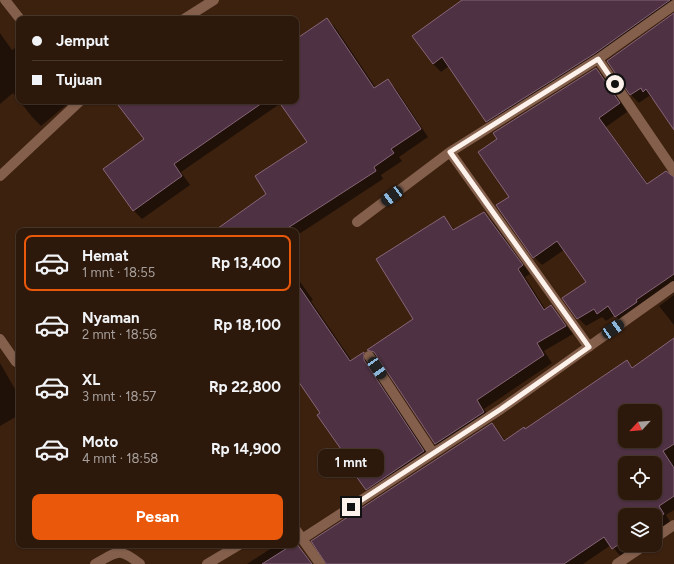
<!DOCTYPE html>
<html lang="id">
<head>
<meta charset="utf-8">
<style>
  body { margin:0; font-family:Figtree,sans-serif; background:#392619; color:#f1f3f6; height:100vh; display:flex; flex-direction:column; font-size:15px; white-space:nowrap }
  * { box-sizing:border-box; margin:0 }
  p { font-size:13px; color:#a7a09d }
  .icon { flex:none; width:22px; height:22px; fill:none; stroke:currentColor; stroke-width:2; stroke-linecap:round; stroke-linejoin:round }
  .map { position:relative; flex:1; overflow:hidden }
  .panel { position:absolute; left:16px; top:228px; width:283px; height:320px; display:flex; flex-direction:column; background:#2d190b; border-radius:8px; box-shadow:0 1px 3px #0004,0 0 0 1px #48382c }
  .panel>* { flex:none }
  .banner { position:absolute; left:16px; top:16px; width:283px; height:88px; border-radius:8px; box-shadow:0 1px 3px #0004,0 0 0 1px #48382c; display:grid; align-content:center; height:88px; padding:0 16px; background:#2d190b }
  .needle { width:26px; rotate:244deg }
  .fabs { position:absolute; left:618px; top:404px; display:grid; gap:8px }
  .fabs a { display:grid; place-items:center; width:44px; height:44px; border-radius:8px; background:#2d190b; box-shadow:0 1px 3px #0004,0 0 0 1px #48382c; font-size:20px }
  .end { position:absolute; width:18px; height:18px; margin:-9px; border:5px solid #fdf2eb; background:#111; box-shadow:0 0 0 2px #111 }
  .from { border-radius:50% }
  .bubble { position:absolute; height:28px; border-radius:8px; background:#2d190b; box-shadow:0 1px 3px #0004,0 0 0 1px #48382c; font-size:13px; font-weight:700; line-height:28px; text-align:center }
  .car { position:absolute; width:12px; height:24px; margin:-12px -6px; border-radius:5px; box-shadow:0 0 3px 1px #0007; background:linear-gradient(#222 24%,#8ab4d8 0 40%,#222 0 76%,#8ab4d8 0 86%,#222 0) }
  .banner b { display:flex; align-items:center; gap:14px; height:38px; font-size:15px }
  .banner b+b { border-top:1px solid #48382c }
  .banner i { width:10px; height:10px; background:#f1f3f6 }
  ul { padding:7px 0 0; list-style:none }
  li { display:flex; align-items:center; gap:12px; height:56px; margin:0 8px 6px; padding:0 8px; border:2px solid transparent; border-radius:8px }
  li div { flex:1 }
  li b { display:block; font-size:15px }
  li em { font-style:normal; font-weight:700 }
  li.active { border-color:#ea580c }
  li>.icon { width:36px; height:36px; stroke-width:1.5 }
  .action { display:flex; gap:8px; margin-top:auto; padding:8px 16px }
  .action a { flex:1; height:46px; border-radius:8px; background:#ea580c; color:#fff; font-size:16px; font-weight:700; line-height:46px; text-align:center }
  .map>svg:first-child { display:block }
  .shadow { fill:#0007; fill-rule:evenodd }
  .building { fill:#4e3142; stroke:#866578; fill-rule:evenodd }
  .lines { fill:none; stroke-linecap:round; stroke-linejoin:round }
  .street { stroke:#835f4c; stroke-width:10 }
  .route { stroke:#fdf2eb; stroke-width:5 }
</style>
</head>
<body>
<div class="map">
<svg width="674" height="564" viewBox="0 0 674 564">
  <rect width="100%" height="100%" fill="#3c210f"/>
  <path class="shadow" d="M463,0H674V11L495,129L486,121L449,66L441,72L433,64Z
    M674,14V128L653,98L652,99L649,96L639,103L631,95L608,61Z
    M327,19L335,27L376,88L388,80L396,89L428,137L399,157L402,161L381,175L383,179L296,236V231H216L268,194L309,142L281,103L181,172L190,185L142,219L134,211L105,169L146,140L116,101H296V40Z
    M0,33L12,50L19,45V101H71L41,126L33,118L13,93L0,104Z
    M596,69L604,77L627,112L606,127L649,185L674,178V293L624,324L615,315L606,321L602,317L586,326L578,318L588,283L564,250L542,265L534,257L510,197Z
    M484,213L492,221L530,274L525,277L546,310L551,306L573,334L544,351L552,363L484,409L492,420L444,452L436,444L380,359L369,350L415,319L444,217L455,230Z
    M296,276L313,300L311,301L352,361L364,353L372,361L371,369L432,460L374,497L366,489L296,371Z
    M674,295V325L659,306Z
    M674,340V510L666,515L671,523L655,534V515H625V545H639L621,557L611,545L583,564H327L492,424L506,441L526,430L627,361L634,368ZM625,411H655V441H625ZM625,463H655V493H625Z
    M0,363L19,396V415L0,426Z
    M276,545H297L313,564H247Z"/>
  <path class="building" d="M462,0H670L594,54L486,122L442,57L433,64L412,36Z
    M674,13V130L646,89L643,92L641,88L630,95L607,61Z
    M327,18L374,88L388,79L421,129L391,149L394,153L374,167L376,171L283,231H214L266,194L255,176L307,142L279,102L296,101V39Z
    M596,68L620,103L599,118L647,184L666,171L674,177V274L636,300L637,302L615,317L608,306L597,314L594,309L577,319L562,298L586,282L557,241L533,258L496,205L509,197L478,152L497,139L493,133Z
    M115,101H265L174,164L182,176L133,211L103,169L144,139Z
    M484,212L523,265L518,269L544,310L551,305L566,326L537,343L544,355L477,400L484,412L435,444L374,352L367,350L413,319L376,259L444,216L453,230Z
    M296,282L350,361L364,352V360L424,451L366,490L340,454L343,452L317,415L320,413L296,378Z
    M674,338V444L663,451L674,468V496L659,506L664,514L655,520V515H625V540L612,549L604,537L564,564H326L311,541L492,423L504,441L524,427L525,429L627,360L632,368ZM625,411H655V441H625ZM625,463H655V493H625Z
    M296,543L312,564H262L292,545H296Z"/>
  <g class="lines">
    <path class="street" d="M5,0L20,19
      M184,19L214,0
      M598,59L674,171
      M0,176L80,101
      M357,222L450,152
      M0,339L16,362
      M589,347L450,152L598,59L674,5
      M369,356L433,453
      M296,530L320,564
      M655,538L674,525
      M302,539L501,409L674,286
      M95,564C118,551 119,547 140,564
      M207,564L239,545
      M617,564L645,545"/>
  </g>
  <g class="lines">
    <path class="route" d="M351,507L501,409L589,347L450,152L598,59L615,84"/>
  </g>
</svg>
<div class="fabs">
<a><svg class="needle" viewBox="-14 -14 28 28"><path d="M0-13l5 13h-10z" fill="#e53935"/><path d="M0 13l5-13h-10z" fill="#a7a09d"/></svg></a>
<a><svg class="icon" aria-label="locate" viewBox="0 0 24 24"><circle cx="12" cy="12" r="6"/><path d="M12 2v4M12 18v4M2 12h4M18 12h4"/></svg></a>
<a><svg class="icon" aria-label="layers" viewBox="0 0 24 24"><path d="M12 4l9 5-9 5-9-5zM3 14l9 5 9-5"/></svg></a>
</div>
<i class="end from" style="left:615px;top:84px"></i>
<i class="end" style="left:351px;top:507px"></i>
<div class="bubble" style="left:318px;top:449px;width:66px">1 mnt</div>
<i class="car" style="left:392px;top:196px;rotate:233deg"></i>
<i class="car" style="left:613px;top:329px;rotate:55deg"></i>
<i class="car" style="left:377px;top:368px;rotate:146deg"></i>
<div class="banner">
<b><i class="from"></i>Jemput</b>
<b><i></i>Tujuan</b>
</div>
<section class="panel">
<ul>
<li class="active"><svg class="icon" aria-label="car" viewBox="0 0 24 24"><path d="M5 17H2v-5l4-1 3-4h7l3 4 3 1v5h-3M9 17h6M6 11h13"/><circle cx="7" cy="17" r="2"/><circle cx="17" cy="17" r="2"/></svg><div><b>Hemat</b><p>1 mnt · 18:55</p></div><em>Rp 13,400</em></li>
<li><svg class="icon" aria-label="car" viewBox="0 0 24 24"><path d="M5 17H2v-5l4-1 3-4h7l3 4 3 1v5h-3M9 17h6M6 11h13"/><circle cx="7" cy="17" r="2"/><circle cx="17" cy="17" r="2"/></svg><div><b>Nyaman</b><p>2 mnt · 18:56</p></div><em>Rp 18,100</em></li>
<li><svg class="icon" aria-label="car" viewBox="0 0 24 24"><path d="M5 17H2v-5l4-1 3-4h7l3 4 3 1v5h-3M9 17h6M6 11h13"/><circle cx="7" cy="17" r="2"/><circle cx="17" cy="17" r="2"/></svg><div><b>XL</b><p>3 mnt · 18:57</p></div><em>Rp 22,800</em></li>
<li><svg class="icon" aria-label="car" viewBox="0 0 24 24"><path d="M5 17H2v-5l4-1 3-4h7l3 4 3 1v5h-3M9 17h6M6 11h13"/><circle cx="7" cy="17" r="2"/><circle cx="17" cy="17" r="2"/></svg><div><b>Moto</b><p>4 mnt · 18:58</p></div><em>Rp 14,900</em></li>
</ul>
<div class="action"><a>Pesan</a></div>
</section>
</div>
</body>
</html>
